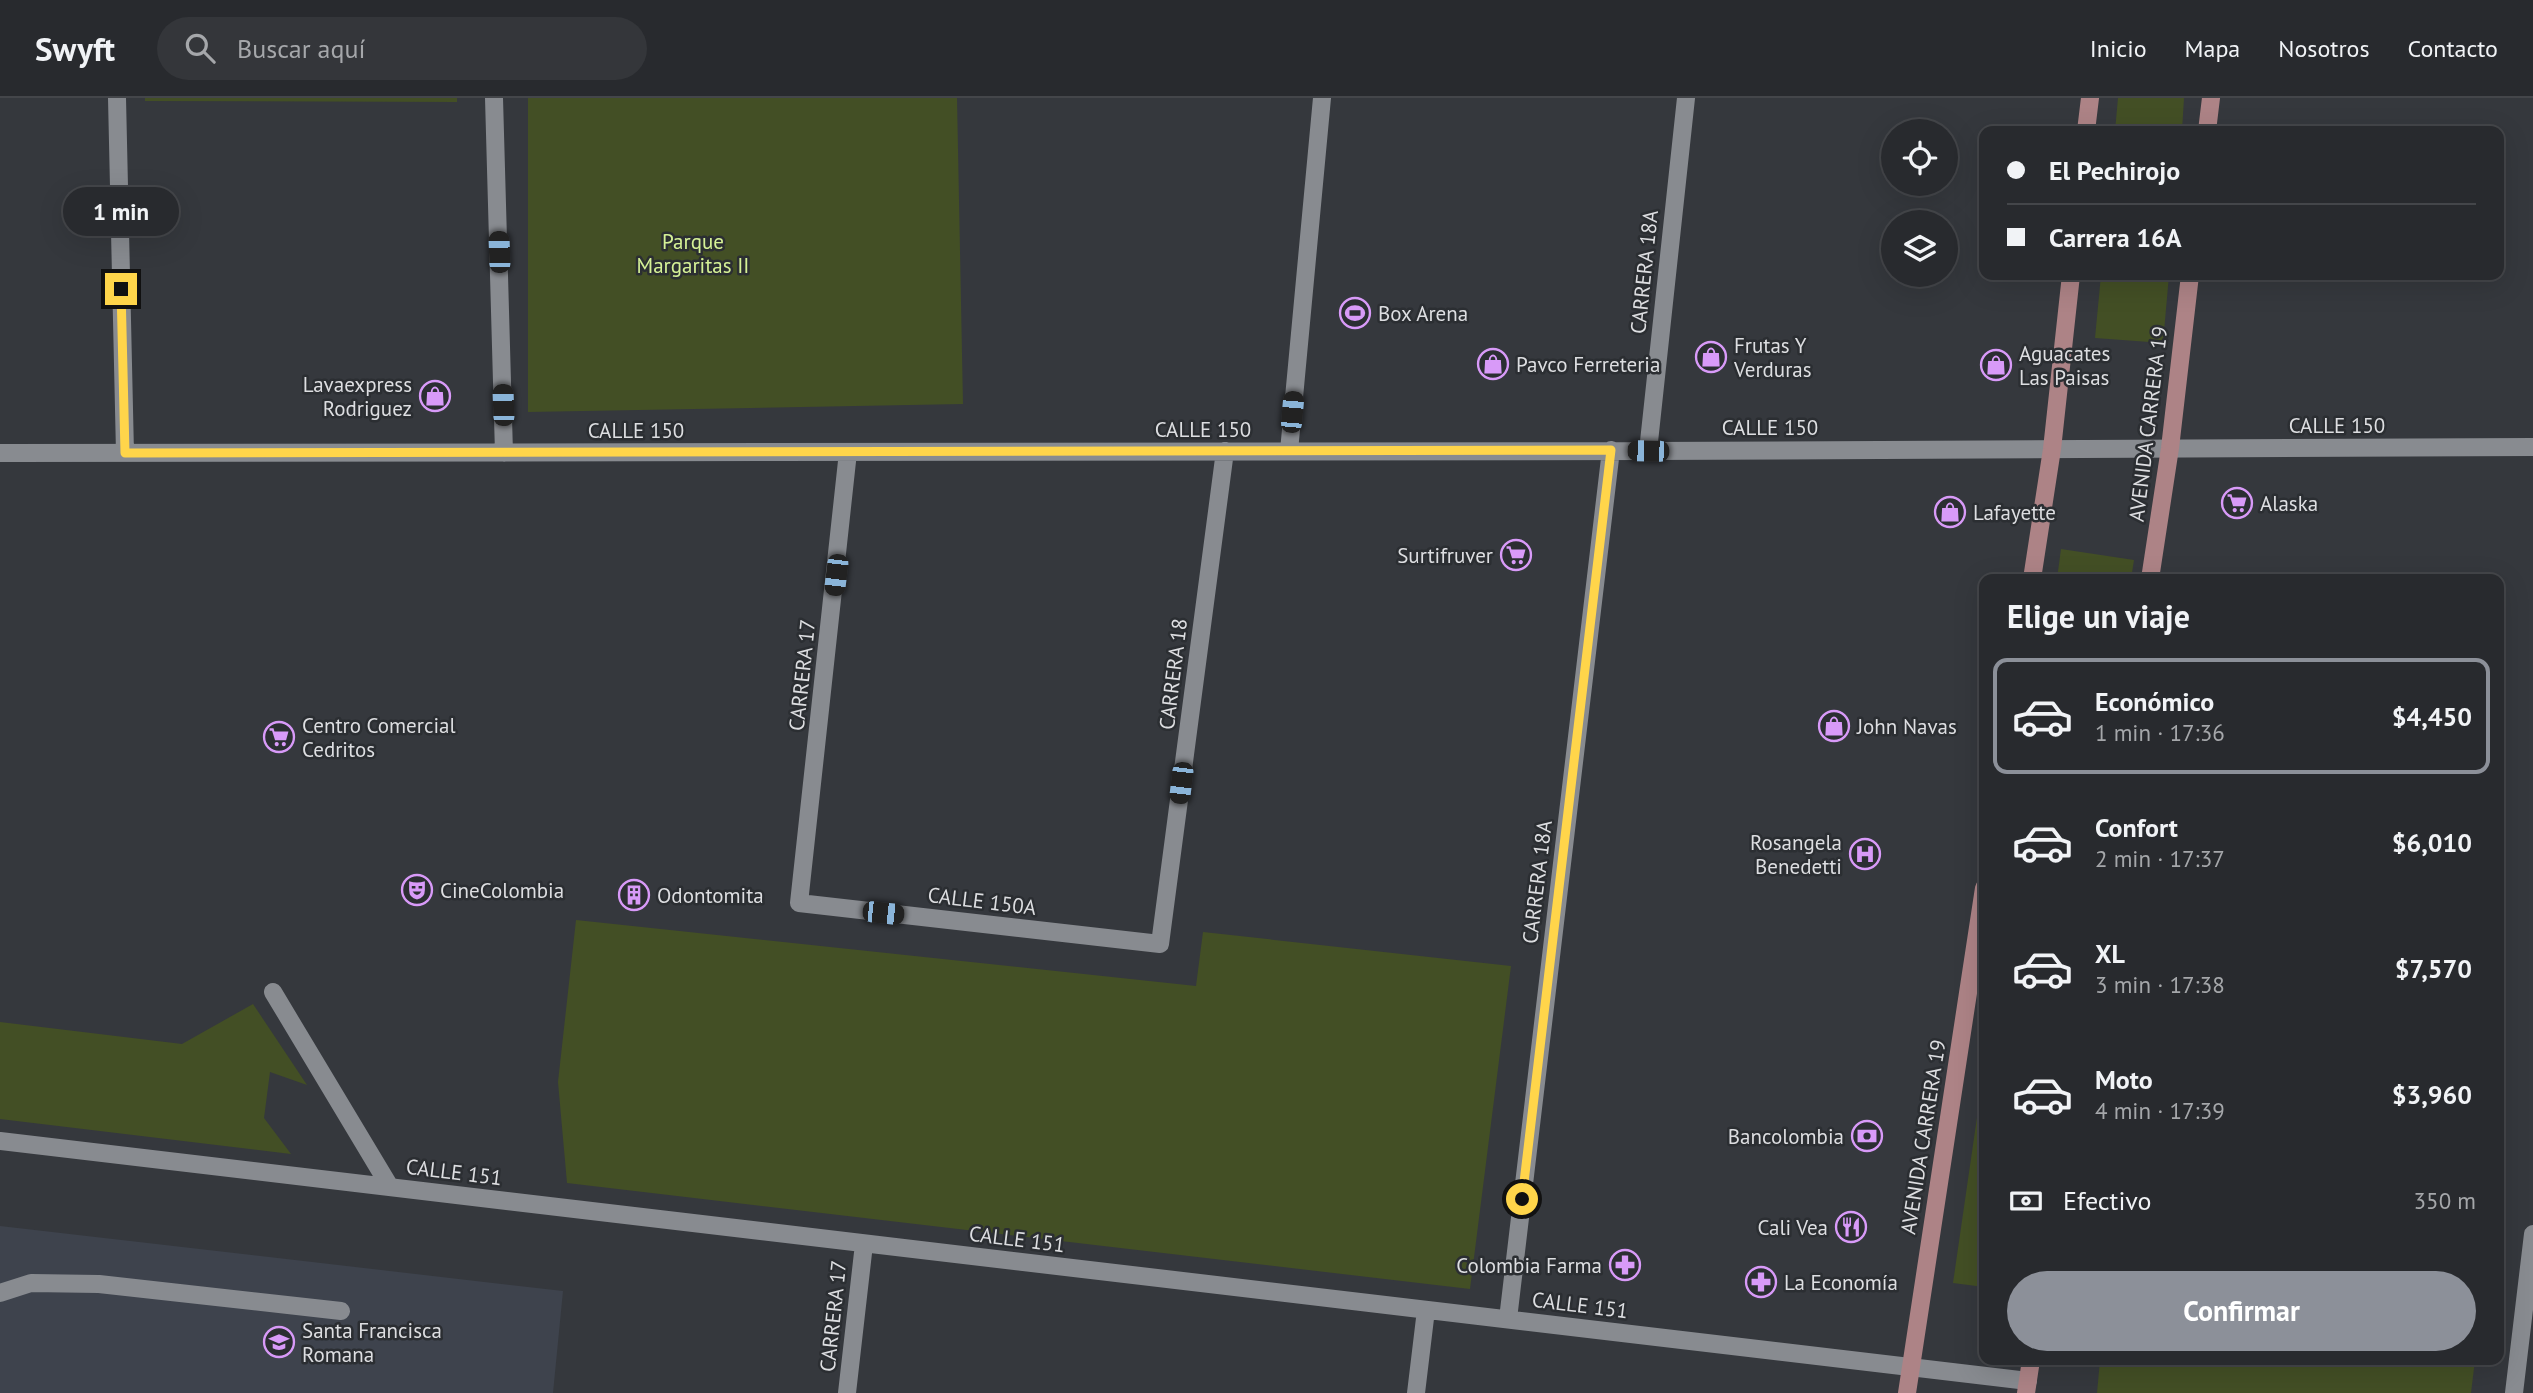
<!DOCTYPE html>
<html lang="es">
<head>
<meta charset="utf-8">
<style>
  body { margin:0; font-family:"PT Sans",sans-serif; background:#34363a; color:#f1f3f6; height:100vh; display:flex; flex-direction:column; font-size:26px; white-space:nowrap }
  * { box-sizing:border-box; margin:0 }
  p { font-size:23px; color:#a5a7aa }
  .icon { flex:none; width:38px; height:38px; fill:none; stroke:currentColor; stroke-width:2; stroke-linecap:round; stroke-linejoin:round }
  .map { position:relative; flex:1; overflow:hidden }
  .drawer { position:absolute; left:1979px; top:476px; width:525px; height:791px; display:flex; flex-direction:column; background:#282a2e; border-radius:14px; box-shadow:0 7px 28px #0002,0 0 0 2px #44464a }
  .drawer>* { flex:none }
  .guide { position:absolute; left:1979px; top:28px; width:525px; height:154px; border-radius:14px; box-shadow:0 7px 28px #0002,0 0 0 2px #44464a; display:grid; align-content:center; height:154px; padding:0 28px; background:#282a2e }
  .tools { position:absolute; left:1881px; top:21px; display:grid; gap:14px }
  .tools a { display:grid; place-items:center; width:77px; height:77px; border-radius:50%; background:#282a2e; box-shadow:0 7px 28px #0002,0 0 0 2px #44464a; font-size:35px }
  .end { position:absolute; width:32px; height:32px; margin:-16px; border:9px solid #ffd54a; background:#111; box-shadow:0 0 0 4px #111 }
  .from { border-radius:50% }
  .bubble { position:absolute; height:49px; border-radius:24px; background:#282a2e; box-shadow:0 7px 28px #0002,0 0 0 2px #44464a; font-size:23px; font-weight:700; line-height:49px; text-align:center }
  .car { position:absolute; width:21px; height:42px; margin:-21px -10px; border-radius:9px; box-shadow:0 0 5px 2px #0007; background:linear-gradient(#222 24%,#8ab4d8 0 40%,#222 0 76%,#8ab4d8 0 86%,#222 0) }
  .guide b { display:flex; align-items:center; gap:24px; height:66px; font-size:26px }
  .guide b+b { border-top:2px solid #44464a }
  .guide i { width:18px; height:18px; background:#f1f3f6 }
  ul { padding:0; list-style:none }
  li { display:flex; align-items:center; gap:21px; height:116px; margin:0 14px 10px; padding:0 14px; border:4px solid transparent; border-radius:14px }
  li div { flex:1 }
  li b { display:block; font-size:26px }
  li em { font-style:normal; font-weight:700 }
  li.on { border-color:#8c9099 }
  li>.icon { width:63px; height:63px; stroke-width:1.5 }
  h2 { padding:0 28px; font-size:32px; line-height:84px }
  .pay { display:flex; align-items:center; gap:18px; height:77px; padding:0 28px; font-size:26px }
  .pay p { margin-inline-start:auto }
  .cta { display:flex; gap:14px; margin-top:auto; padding:14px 28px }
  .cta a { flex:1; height:80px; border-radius:42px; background:#8c9099; color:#fff; font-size:28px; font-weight:700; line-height:80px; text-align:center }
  header { display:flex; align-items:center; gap:42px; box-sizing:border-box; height:98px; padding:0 35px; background:#282a2e; border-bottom:2px solid #44464a }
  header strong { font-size:33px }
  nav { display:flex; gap:38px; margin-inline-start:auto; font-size:24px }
  .search { width:490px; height:63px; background:#34363a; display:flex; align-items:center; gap:18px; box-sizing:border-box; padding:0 24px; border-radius:38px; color:#a5a7aa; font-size:26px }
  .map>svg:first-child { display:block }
  .built { fill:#3e434d }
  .green { fill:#434f25 }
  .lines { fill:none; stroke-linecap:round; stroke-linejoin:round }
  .minor { stroke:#888b90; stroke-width:18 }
  .major { stroke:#ad8386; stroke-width:18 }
  .route { stroke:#ffd54a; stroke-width:9 }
  .labels { text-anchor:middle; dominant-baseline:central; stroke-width:5; stroke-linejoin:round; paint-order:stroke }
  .park-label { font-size:21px; fill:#d5f196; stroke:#2b2e32 }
  .street-label { font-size:21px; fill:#dddee1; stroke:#2b2e32 }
  .poi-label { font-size:21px; fill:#dddee1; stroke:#2b2e32; text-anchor:start }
</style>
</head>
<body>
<header>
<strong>Swyft</strong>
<div class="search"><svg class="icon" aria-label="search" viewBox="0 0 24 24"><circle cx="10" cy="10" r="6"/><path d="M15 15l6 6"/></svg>Buscar aquí</div>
<nav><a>Inicio</a><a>Mapa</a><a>Nosotros</a><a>Contacto</a></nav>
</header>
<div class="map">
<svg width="2533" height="1295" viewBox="0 0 2533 1295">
  <rect width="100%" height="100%" fill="#35383d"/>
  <path class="built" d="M0,1128L563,1193L553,1295H0Z"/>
  <path class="green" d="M145,0H457V4L145,3Z
    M528,0H957L963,306L528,314Z
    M2118,0H2184L2182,33H2115Z
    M2101,177H2169L2163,245L2095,240Z
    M2061,451L2134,462L2131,481H2057Z
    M576,822L1196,888L1203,834L1511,868L1470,1191L567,1085L558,984Z
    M253,906L307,987L270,974L264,1020L291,1056L0,1021V924L182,946Z
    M1984,971V1189L1953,1185Z
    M2100,1262H2475L2471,1295H2097Z"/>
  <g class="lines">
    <path class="minor" d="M117,0L125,355
      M494,0L504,355
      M1289,353L1322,0
      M1648,353L1686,0
      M848,354L799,805L1160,846L1225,353
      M0,355L1648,353L2533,349
      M273,894L390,1089
      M0,1043L2028,1283
      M0,1195L31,1185L99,1186L341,1213
      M1508,1221L1611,352
      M847,1295L864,1146
      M1416,1295L1426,1212
      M2514,1295L2533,1136"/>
    <path class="major" d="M2086,33L2090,0
      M2207,33L2211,0
      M2032,481L2052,351L2071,177
      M2150,481L2170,350L2190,177
      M1907,1295L1984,790
      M2026,1295L2031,1262"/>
  </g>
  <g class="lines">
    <path class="route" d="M121,191L125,355L1611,352L1522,1101"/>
  </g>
  <defs>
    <g id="stadium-ring" transform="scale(1.575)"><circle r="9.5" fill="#2b2e32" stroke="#d89af8" stroke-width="1.5"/><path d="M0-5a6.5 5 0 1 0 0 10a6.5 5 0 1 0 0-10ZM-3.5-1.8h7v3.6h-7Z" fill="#d89af8"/></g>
    <g id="shop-ring" transform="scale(1.575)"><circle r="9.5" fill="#2b2e32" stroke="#d89af8" stroke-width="1.5"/><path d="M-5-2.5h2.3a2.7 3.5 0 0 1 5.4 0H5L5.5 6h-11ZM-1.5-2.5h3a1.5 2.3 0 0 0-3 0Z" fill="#d89af8"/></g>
    <g id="supermarket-ring" transform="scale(1.575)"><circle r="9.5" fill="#2b2e32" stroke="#d89af8" stroke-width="1.5"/><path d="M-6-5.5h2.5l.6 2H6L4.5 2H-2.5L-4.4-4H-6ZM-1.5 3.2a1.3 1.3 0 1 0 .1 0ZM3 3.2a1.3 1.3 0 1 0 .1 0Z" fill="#d89af8"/></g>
    <g id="hospital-ring" transform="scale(1.575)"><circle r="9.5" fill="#2b2e32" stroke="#d89af8" stroke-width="1.5"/><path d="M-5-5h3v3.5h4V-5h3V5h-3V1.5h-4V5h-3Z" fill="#d89af8"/></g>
    <g id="theatre-ring" transform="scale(1.575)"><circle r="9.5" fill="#2b2e32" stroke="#d89af8" stroke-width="1.5"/><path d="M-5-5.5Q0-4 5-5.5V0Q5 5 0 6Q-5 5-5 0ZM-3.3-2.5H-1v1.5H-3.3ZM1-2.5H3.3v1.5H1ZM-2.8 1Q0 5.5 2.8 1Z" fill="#d89af8"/></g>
    <g id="building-ring" transform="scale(1.575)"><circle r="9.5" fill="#2b2e32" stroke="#d89af8" stroke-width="1.5"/><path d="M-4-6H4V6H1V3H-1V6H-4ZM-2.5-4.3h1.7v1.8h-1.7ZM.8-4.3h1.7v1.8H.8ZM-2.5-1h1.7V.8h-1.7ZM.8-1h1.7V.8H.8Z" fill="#d89af8"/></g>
    <g id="bank-ring" transform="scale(1.575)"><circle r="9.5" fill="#2b2e32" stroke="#d89af8" stroke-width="1.5"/><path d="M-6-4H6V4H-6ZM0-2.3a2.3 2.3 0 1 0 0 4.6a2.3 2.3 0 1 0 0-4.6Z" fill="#d89af8"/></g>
    <g id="restaurant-ring" transform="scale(1.575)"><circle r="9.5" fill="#2b2e32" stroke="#d89af8" stroke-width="1.5"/><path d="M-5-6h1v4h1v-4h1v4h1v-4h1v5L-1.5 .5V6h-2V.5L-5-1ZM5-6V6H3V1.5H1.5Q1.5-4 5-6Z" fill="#d89af8"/></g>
    <g id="pharmacy-ring" transform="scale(1.575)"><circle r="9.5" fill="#2b2e32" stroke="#d89af8" stroke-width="1.5"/><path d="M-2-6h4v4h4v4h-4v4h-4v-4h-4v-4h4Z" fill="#d89af8"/></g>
    <g id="school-ring" transform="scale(1.575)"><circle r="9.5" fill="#2b2e32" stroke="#d89af8" stroke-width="1.5"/><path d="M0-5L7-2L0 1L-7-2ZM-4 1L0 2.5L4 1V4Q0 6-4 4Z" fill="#d89af8"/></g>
  </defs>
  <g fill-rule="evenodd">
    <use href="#stadium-ring" x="1355" y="215"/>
    <use href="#shop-ring" x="1711" y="259"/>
    <use href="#shop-ring" x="1493" y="266"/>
    <use href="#shop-ring" x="1996" y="267"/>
    <use href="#shop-ring" x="435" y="298"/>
    <use href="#supermarket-ring" x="2237" y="405"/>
    <use href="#shop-ring" x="1950" y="414"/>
    <use href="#supermarket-ring" x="1516" y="457"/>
    <use href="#shop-ring" x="1834" y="628"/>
    <use href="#supermarket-ring" x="279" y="639"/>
    <use href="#hospital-ring" x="1865" y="756"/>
    <use href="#theatre-ring" x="417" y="792"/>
    <use href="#building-ring" x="634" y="797"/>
    <use href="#bank-ring" x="1867" y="1038"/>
    <use href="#restaurant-ring" x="1851" y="1129"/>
    <use href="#pharmacy-ring" x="1625" y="1167"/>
    <use href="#pharmacy-ring" x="1761" y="1184"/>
    <use href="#school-ring" x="279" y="1244"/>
  </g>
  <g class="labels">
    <g class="park-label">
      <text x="693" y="143">Parque<tspan x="693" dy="24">Margaritas II</tspan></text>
    </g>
    <g class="street-label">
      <text transform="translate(1644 174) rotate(-84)">CARRERA 18A</text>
      <text transform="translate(2148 326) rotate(-83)">AVENIDA CARRERA 19</text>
      <text x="2337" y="327">CALLE 150</text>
      <text x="1770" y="329">CALLE 150</text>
      <text x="1203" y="331">CALLE 150</text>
      <text x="636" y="332">CALLE 150</text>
      <text transform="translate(1173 576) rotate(-83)">CARRERA 18</text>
      <text transform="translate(802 577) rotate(-84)">CARRERA 17</text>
      <text transform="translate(1537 784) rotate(-83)">CARRERA 18A</text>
      <text transform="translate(982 803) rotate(7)">CALLE 150A</text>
      <text transform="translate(1923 1039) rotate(-81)">AVENIDA CARRERA 19</text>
      <text transform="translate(454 1074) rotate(7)">CALLE 151</text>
      <text transform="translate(1017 1141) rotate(7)">CALLE 151</text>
      <text transform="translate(1580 1207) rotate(7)">CALLE 151</text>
      <text transform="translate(833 1218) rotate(-84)">CARRERA 17</text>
    </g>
    <g class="poi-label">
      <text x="1378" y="215">Box Arena</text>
      <text x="1734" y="247">Frutas Y<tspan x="1734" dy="24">Verduras</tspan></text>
      <text x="2019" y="255">Aguacates<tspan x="2019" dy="24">Las Paisas</tspan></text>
      <text x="1516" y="266">Pavco Ferreteria</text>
      <text x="412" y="286" text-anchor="end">Lavaexpress<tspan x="412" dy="24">Rodriguez</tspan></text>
      <text x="2260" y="405">Alaska</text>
      <text x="1973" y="414">Lafayette</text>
      <text x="1493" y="457" text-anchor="end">Surtifruver</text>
      <text x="302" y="627">Centro Comercial<tspan x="302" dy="24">Cedritos</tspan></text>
      <text x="1857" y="628">John Navas</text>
      <text x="1842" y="744" text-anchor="end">Rosangela<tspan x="1842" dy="24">Benedetti</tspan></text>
      <text x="440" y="792">CineColombia</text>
      <text x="657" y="797">Odontomita</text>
      <text x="1844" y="1038" text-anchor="end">Bancolombia</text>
      <text x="1828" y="1129" text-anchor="end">Cali Vea</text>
      <text x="1602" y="1167" text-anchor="end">Colombia Farma</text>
      <text x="1784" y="1184">La Economía</text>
      <text x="302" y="1232">Santa Francisca<tspan x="302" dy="24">Romana</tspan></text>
    </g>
  </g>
</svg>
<div class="tools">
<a><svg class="icon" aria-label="locate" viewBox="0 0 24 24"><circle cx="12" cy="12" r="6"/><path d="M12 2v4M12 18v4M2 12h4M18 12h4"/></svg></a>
<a><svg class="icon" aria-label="layers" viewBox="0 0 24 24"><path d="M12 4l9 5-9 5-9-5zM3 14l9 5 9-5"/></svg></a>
</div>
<i class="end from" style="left:1522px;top:1101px"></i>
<i class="end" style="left:121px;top:191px"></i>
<div class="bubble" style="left:63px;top:89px;width:116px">1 min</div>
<i class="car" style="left:499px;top:154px;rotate:358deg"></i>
<i class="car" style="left:503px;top:307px;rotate:358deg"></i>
<i class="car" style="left:1292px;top:314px;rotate:5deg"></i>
<i class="car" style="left:1648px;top:353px;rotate:271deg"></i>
<i class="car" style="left:836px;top:477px;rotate:187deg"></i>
<i class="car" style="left:1181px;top:685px;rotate:187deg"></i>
<i class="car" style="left:883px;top:815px;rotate:96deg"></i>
<div class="guide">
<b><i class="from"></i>El Pechirojo</b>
<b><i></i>Carrera 16A</b>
</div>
<section class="drawer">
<h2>Elige un viaje</h2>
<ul>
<li class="on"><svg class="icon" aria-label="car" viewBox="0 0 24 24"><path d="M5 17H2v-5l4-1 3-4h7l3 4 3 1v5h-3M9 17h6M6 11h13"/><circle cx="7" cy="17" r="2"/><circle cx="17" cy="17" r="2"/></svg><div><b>Económico</b><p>1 min · 17:36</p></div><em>$4,450</em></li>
<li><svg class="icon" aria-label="car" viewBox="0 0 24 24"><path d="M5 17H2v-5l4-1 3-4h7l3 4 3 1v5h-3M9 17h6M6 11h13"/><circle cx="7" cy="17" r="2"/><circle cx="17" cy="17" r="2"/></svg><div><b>Confort</b><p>2 min · 17:37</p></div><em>$6,010</em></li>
<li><svg class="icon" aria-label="car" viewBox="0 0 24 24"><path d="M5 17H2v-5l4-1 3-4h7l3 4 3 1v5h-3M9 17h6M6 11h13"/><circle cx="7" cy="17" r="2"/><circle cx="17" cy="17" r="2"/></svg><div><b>XL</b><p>3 min · 17:38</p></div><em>$7,570</em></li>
<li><svg class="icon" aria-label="car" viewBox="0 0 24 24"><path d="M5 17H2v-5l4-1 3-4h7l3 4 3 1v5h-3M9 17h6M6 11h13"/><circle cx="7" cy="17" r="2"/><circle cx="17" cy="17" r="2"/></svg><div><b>Moto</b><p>4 min · 17:39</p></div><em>$3,960</em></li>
</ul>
<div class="pay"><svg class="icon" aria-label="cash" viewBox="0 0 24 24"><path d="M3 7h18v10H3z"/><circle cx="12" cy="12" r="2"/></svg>Efectivo<p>350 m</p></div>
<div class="cta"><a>Confirmar</a></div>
</section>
</div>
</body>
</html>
